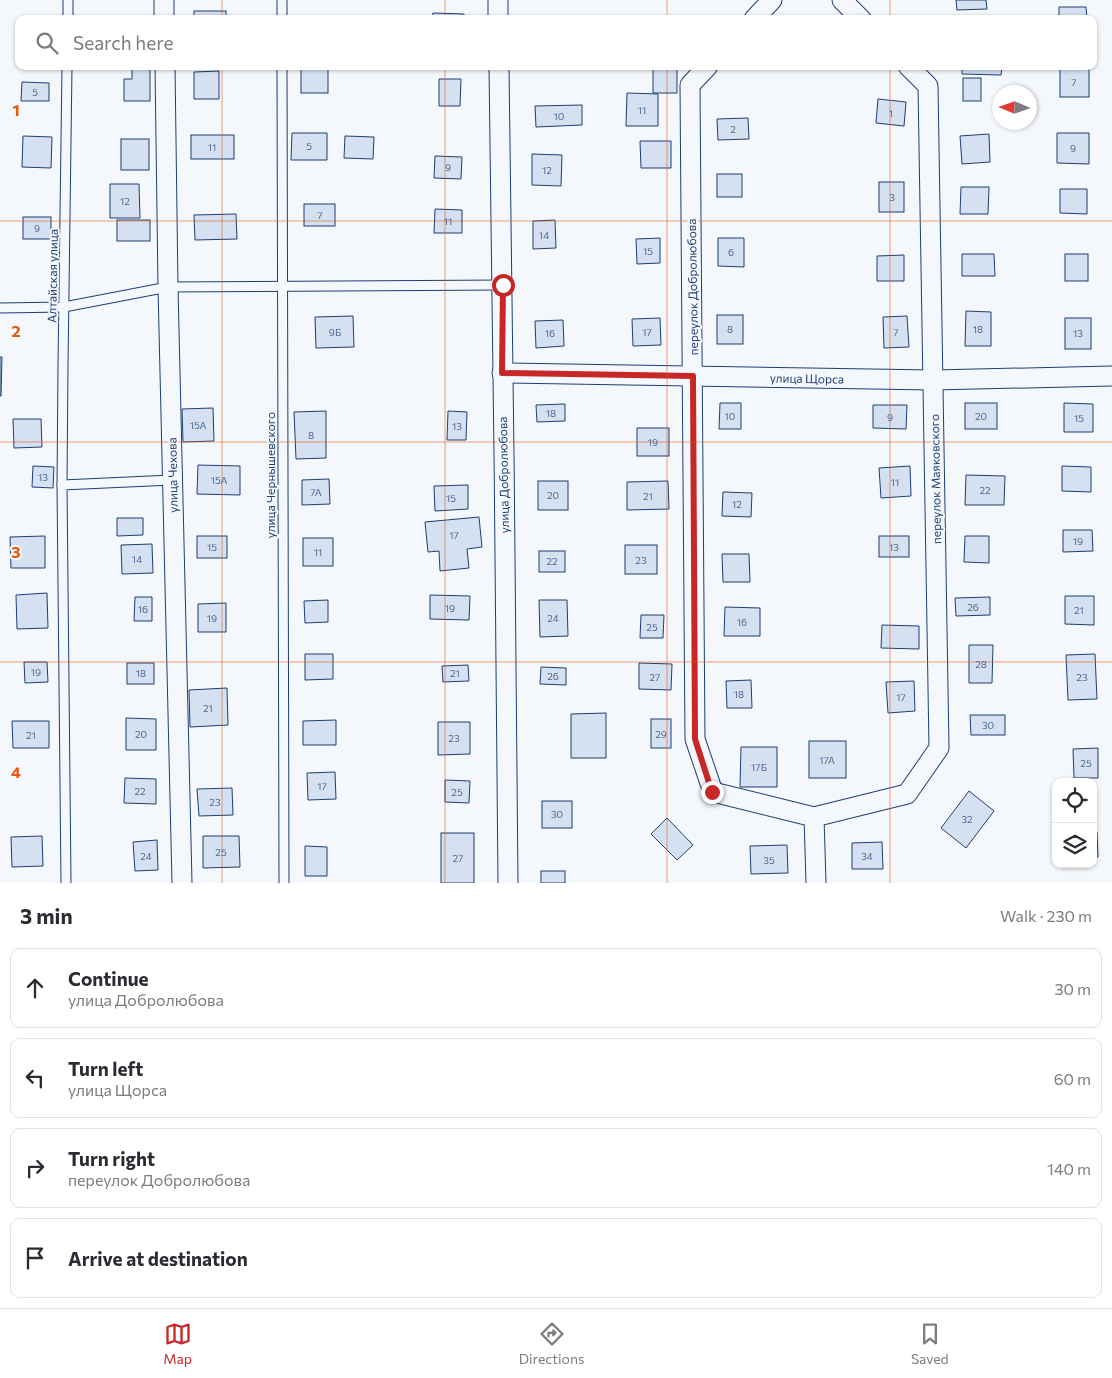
<!DOCTYPE html>
<meta charset="utf-8">
<style>
:root{--surface:#fff;--page:#f2f2f3;--text:#2b2b33;--muted:#7c7c81;--line:#e1e1e2;--accent:#c62828}
body{margin:0;font-family:Commissioner,sans-serif;background:var(--page);color:var(--text)}
.controls{position:absolute;right:15px;bottom:15px;display:grid;overflow:hidden;border-radius:10px;box-shadow:0 1px 4px #0004}
.controls button{width:45px;height:45px;display:grid;place-items:center;padding:0;border:0;border-bottom:1px solid var(--line);background:var(--surface);color:var(--text);font:25px sans-serif}
.compass{position:absolute;left:992px;top:85px;width:45px;height:45px;border-radius:50%;background:var(--surface);box-shadow:0 1px 4px #0004;rotate:272deg}
.stop{position:absolute;width:15px;height:15px;margin:-11px;border:4px solid #c62828;border-radius:50%;background:#fff}
.stop.end{background:#c62828;border-color:#fff;box-shadow:0 1px 5px #0008}
.list{margin:0;padding:0;list-style:none}
h2{display:flex;justify-content:space-between;align-items:center;height:65px;margin:0;padding:0 20px;font-size:21px}
h2 small{font-size:16px;font-weight:400;color:var(--muted)}
.list li{display:grid;grid-template-columns:32px 1fr auto;gap:15px;align-items:center;box-sizing:border-box;height:80px;margin:0 10px 10px;padding:0 10px;border:1px solid var(--line);border-radius:10px}
.list b{display:block;font-size:19px;white-space:nowrap}
.list p{margin:0;font-size:16px;white-space:nowrap;color:var(--muted)}
.list em{font-size:16px;font-style:normal;color:var(--muted)}
.icon{flex:none;width:28px;height:28px;fill:none;stroke:currentColor;stroke-width:2;stroke-linecap:round;stroke-linejoin:round}
.map{position:relative;flex:none;width:1112px;height:883px;overflow:hidden}
.search{position:absolute;background:var(--surface);box-shadow:0 1px 4px #0004;left:15px;right:15px;top:15px;height:55px;display:flex;align-items:center;gap:12px;box-sizing:border-box;padding:0 18px;border-radius:10px;color:var(--muted);font-size:19px}
.sheet{height:425px;background:var(--surface)}
nav{display:flex;justify-content:space-around;align-items:center;box-sizing:border-box;height:70px;border-top:1px solid var(--line);background:var(--surface);font-size:14px;color:var(--muted)}
nav a{display:grid;justify-items:center;gap:2px}
nav .on{color:var(--accent)}
.map>svg:first-child{display:block}
</style>
<div class="map">
<svg width="1112" height="883" viewBox="0 0 1112 883">
<rect width="100%" height="100%" fill="#f4f7fb"/>
<g fill="#d5e0f0" stroke="#1d3f73">
<path d="M956,0H986L987,9L957,10Z"/>
<path d="M1059,7H1086L1087,19H1059Z"/>
<rect x="194" y="11" width="32" height="8"/>
<path d="M433,13L464,14V19H432Z"/>
<path d="M531,66H564V67L531,68Z"/>
<path d="M962,66H1002L1001,75L962,74Z"/>
<path d="M132,67H150V101H124V79H132Z"/>
<path d="M653,68L677,69V93H653Z"/>
<rect x="1060" y="68" width="29" height="29"/>
<rect x="301" y="69" width="27" height="24"/>
<path d="M219,71V99H194V72Z"/>
<rect x="963" y="78" width="18" height="23"/>
<path d="M439,79H461L460,106H439Z"/>
<path d="M22,82L49,83V101H21Z"/>
<path d="M627,93L658,94V126H626Z"/>
<path d="M878,99L906,102L904,126L876,123Z"/>
<path d="M582,105V125L536,127L535,106Z"/>
<path d="M748,118L749,139L718,140L717,119Z"/>
<path d="M292,133H327V160H291Z"/>
<path d="M1057,133H1089V164L1057,163Z"/>
<path d="M989,134L990,162L962,164L960,136Z"/>
<rect x="191" y="135" width="43" height="24"/>
<path d="M23,136L52,137L51,168L22,167Z"/>
<path d="M345,136L374,137L373,159L344,158Z"/>
<rect x="121" y="139" width="28" height="31"/>
<path d="M640,141H671V168H641Z"/>
<path d="M532,154L562,155L561,186L532,185Z"/>
<path d="M435,156L462,157L461,179L434,178Z"/>
<rect x="717" y="174" width="25" height="23"/>
<rect x="879" y="182" width="25" height="30"/>
<path d="M110,184H139L140,218H110Z"/>
<path d="M961,187H989L988,214H960Z"/>
<path d="M1060,189H1087V214L1060,213Z"/>
<rect x="304" y="204" width="31" height="22"/>
<path d="M435,209L462,210V233H434Z"/>
<path d="M236,214L237,239L195,240L194,215Z"/>
<rect x="23" y="217" width="28" height="22"/>
<rect x="117" y="220" width="33" height="21"/>
<path d="M555,220L556,248L533,249V221Z"/>
<path d="M660,238V263L637,264L636,239Z"/>
<path d="M718,238H744V267L718,266Z"/>
<path d="M962,254H994L995,276H962Z"/>
<rect x="1065" y="254" width="23" height="27"/>
<path d="M904,255V281H877V256Z"/>
<path d="M966,311L991,312V346H965Z"/>
<rect x="717" y="315" width="26" height="29"/>
<path d="M353,316L354,347L316,348L315,317Z"/>
<path d="M907,316L909,347L884,348L883,317Z"/>
<path d="M660,318L661,345L633,346L632,319Z"/>
<rect x="1065" y="318" width="26" height="31"/>
<path d="M563,320L564,346L536,348L535,321Z"/>
<path d="M0,357H2L1,396H0Z"/>
<path d="M720,403H741V429H719Z"/>
<rect x="965" y="403" width="32" height="26"/>
<path d="M1064,403L1093,404V432H1064Z"/>
<path d="M565,404V421L537,422L536,405Z"/>
<path d="M873,405H907L906,429L873,428Z"/>
<path d="M213,408L214,441L183,442L182,409Z"/>
<path d="M326,411V458L296,459L294,412Z"/>
<path d="M448,411L467,412L466,440H447Z"/>
<path d="M13,419H41L42,447L14,448Z"/>
<rect x="637" y="428" width="32" height="28"/>
<path d="M198,465L240,466V495L197,494Z"/>
<path d="M33,466L54,467L53,488L32,487Z"/>
<path d="M910,466L911,496L881,498L879,468Z"/>
<path d="M1062,466L1091,467V492L1062,491Z"/>
<path d="M966,475L1005,476L1004,505H965Z"/>
<path d="M329,479L330,504L302,505V480Z"/>
<rect x="538" y="481" width="30" height="29"/>
<path d="M668,481L669,509L627,510V482Z"/>
<path d="M468,485V509L435,511L434,486Z"/>
<path d="M723,492L752,493L751,517L722,516Z"/>
<path d="M479,517L482,547L467,549L469,568L440,571L439,551L428,552L425,522Z"/>
<path d="M117,518H143V535L117,536Z"/>
<path d="M1063,530H1092L1093,551L1063,552Z"/>
<path d="M45,536V568H11L10,537Z"/>
<rect x="197" y="536" width="30" height="22"/>
<rect x="879" y="536" width="30" height="21"/>
<path d="M965,536H989V563L964,562Z"/>
<rect x="303" y="538" width="30" height="28"/>
<path d="M152,544L153,573L122,574L121,545Z"/>
<rect x="625" y="545" width="32" height="29"/>
<rect x="539" y="551" width="26" height="21"/>
<path d="M722,554H749L750,582H723Z"/>
<path d="M47,593L48,628L17,629L16,595Z"/>
<path d="M430,595L470,596L469,620L430,619Z"/>
<path d="M1065,596H1094V625L1065,624Z"/>
<path d="M135,597H152V621H134Z"/>
<path d="M990,597V615L956,616L955,598Z"/>
<path d="M328,600V622L305,623L304,601Z"/>
<path d="M539,600H567L568,636L540,637Z"/>
<path d="M226,603V632H198V604Z"/>
<path d="M725,607L760,608V636H724Z"/>
<path d="M641,615H664L663,638H640Z"/>
<path d="M882,625L919,626V649L881,648Z"/>
<path d="M969,645H993L992,683H969Z"/>
<path d="M305,654H333V679L305,680Z"/>
<path d="M1095,654L1097,699L1068,700L1066,655Z"/>
<path d="M24,662H47L48,682L25,683Z"/>
<rect x="127" y="663" width="27" height="21"/>
<path d="M639,663L672,664L671,690L639,689Z"/>
<path d="M468,665L469,681L443,682L442,666Z"/>
<path d="M541,667L566,668V685L540,684Z"/>
<path d="M751,680L752,708H727L726,681Z"/>
<path d="M914,681L915,711L888,713L886,682Z"/>
<path d="M227,688L228,725L190,727L189,690Z"/>
<path d="M606,713V758H571V714Z"/>
<path d="M970,715H1005V735H971Z"/>
<path d="M126,718L156,719V750H126Z"/>
<rect x="651" y="719" width="20" height="29"/>
<path d="M336,720V745H303V721Z"/>
<path d="M12,721H49V748H13Z"/>
<path d="M438,722H470V754L438,755Z"/>
<rect x="809" y="741" width="37" height="37"/>
<path d="M741,747H777V787H740Z"/>
<path d="M1098,748V778H1074L1073,749Z"/>
<path d="M335,772L336,799L308,800L307,773Z"/>
<path d="M125,778L156,779V804L124,803Z"/>
<path d="M445,780L470,781L469,803L445,802Z"/>
<path d="M232,788L233,815L199,816L197,789Z"/>
<path d="M969,791L994,811L966,848L941,828Z"/>
<rect x="542" y="801" width="30" height="27"/>
<path d="M667,818L693,845L677,860L651,834Z"/>
<path d="M1093,832H1097L1098,857H1093Z"/>
<rect x="441" y="833" width="33" height="50"/>
<path d="M42,836L43,866L12,867L11,837Z"/>
<path d="M203,836H239L240,867L203,868Z"/>
<path d="M157,840L158,870L135,871L133,842Z"/>
<path d="M882,842L883,869H852V843Z"/>
<path d="M787,845L788,873L751,874L750,846Z"/>
<path d="M305,846L327,847V876H305Z"/>
<rect x="541" y="871" width="24" height="12"/>
</g>
<g fill="none" stroke-linecap="round" stroke-linejoin="round">
<g stroke="#1d3f73" stroke-width="11">
<g id="lane">
<path d="M68,19V0"/>
<path d="M282,19V0"/>
<path d="M282,66L284,883"/>
<path d="M0,308L64,307L168,287L503,285"/>
<path d="M62,485L63,366L67,66"/>
<path d="M66,883L62,485L172,480"/>
</g>
</g>
<g stroke="#1d3f73" stroke-width="21">
<g id="street">
<path d="M164,0V19"/>
<path d="M498,0V19"/>
<path d="M842,0L861,19"/>
<path d="M754,19L772,0"/>
<path d="M165,66L168,287L182,883"/>
<path d="M499,66C504,338 505,611 508,883"/>
<path d="M708,66L690,85L695,739L713,792L814,817L816,883"/>
<path d="M502,373L933,380L1112,376"/>
<path d="M814,817L907,794L939,748L928,86L908,66"/>
</g>
</g>
<use href="#lane" stroke="#f4f7fb" stroke-width="9"/>
<use href="#street" stroke="#f4f7fb" stroke-width="19"/>
</g>
<g fill="none" stroke-linecap="round" stroke-linejoin="round">
<path stroke="#c62828" stroke-width="6" d="M503,285L502,373L693,376L695,739L712,792"/>
</g>
<path fill="none" stroke="#e8590c" stroke-width="1" stroke-opacity="0.55" d="M222,0V19M445,0V19M667,0V19M890,0V19M222,66V883M445,66V883M667,66V883M890,66V883M0,221H1112M0,442H1112M0,662H1112"/>
<g text-anchor="middle" dominant-baseline="central" stroke-width="4" stroke-linejoin="round" paint-order="stroke">
<g font-size="10" fill="#4b6792">
<text x="1074" y="82">7</text>
<text x="35" y="92">5</text>
<text x="642" y="110">11</text>
<text x="891" y="113">1</text>
<text x="559" y="116">10</text>
<text x="733" y="129">2</text>
<text x="309" y="146">5</text>
<text x="212" y="147">11</text>
<text x="1073" y="148">9</text>
<text x="448" y="167">9</text>
<text x="547" y="170">12</text>
<text x="892" y="197">3</text>
<text x="125" y="201">12</text>
<text x="320" y="215">7</text>
<text x="448" y="221">11</text>
<text x="37" y="228">9</text>
<text x="544" y="235">14</text>
<text x="648" y="251">15</text>
<text x="731" y="252">6</text>
<text x="730" y="329">8</text>
<text x="978" y="329">18</text>
<text x="335" y="332">9Б</text>
<text x="647" y="332">17</text>
<text x="896" y="332">7</text>
<text x="550" y="333">16</text>
<text x="1078" y="333">13</text>
<text x="551" y="413">18</text>
<text x="730" y="416">10</text>
<text x="981" y="416">20</text>
<text x="890" y="417">9</text>
<text x="1079" y="418">15</text>
<text x="198" y="425">15А</text>
<text x="457" y="426">13</text>
<text x="311" y="435">8</text>
<text x="653" y="442">19</text>
<text x="43" y="477">13</text>
<text x="219" y="480">15А</text>
<text x="895" y="482">11</text>
<text x="985" y="490">22</text>
<text x="316" y="492">7А</text>
<text x="553" y="495">20</text>
<text x="648" y="496">21</text>
<text x="451" y="498">15</text>
<text x="737" y="504">12</text>
<text x="454" y="535">17</text>
<text x="1078" y="541">19</text>
<text x="212" y="547">15</text>
<text x="894" y="547">13</text>
<text x="318" y="552">11</text>
<text x="137" y="559">14</text>
<text x="641" y="560">23</text>
<text x="552" y="561">22</text>
<text x="973" y="607">26</text>
<text x="450" y="608">19</text>
<text x="143" y="609">16</text>
<text x="1079" y="610">21</text>
<text x="212" y="618">19</text>
<text x="553" y="618">24</text>
<text x="742" y="622">16</text>
<text x="652" y="627">25</text>
<text x="981" y="664">28</text>
<text x="36" y="672">19</text>
<text x="141" y="673">18</text>
<text x="455" y="673">21</text>
<text x="553" y="676">26</text>
<text x="655" y="677">27</text>
<text x="1082" y="677">23</text>
<text x="739" y="694">18</text>
<text x="901" y="697">17</text>
<text x="208" y="708">21</text>
<text x="988" y="725">30</text>
<text x="141" y="734">20</text>
<text x="661" y="734">29</text>
<text x="31" y="735">21</text>
<text x="454" y="738">23</text>
<text x="827" y="760">17А</text>
<text x="1086" y="763">25</text>
<text x="759" y="767">17Б</text>
<text x="322" y="786">17</text>
<text x="140" y="791">22</text>
<text x="457" y="792">25</text>
<text x="215" y="802">23</text>
<text x="557" y="814">30</text>
<text x="967" y="819">32</text>
<text x="221" y="852">25</text>
<text x="146" y="856">24</text>
<text x="867" y="856">34</text>
<text x="458" y="858">27</text>
<text x="769" y="860">35</text>
</g>
<g font-size="12" fill="#1d3f73" stroke="#f4f7fb">
<text transform="translate(52 276) rotate(-89)">Алтайская улица</text>
<text transform="translate(692 287) rotate(-91)">переулок Добролюбова</text>
<text transform="translate(807 378) rotate(1)">улица Щорса</text>
<text transform="translate(172 475) rotate(-91)">улица Чехова</text>
<text transform="translate(270 475) rotate(-90)">улица Чернышевского</text>
<text transform="translate(503 475) rotate(-91)">улица Добролюбова</text>
<text transform="translate(935 479) rotate(-91)">переулок Маяковского</text>
</g>
</g>
<g font-size="16" text-anchor="middle" font-weight="bold" fill="#e8590c" stroke="#f4f7fb" stroke-width="4" stroke-linejoin="round" paint-order="stroke">
<text x="16" y="116">1</text>
<text x="16" y="337">2</text>
<text x="16" y="558">3</text>
<text x="16" y="778">4</text>
</g>
</svg>
<div class="controls">
<button><svg class="icon" aria-label="locate" viewBox="0 0 24 24"><circle cx="12" cy="12" r="6"/><path d="M12 2v4M12 18v4M2 12h4M18 12h4"/></svg></button>
<button><svg class="icon" aria-label="layers" viewBox="0 0 24 24"><path d="M12 4l9 5-9 5-9-5zM3 14l9 5 9-5"/></svg></button>
</div>
<svg class="compass" viewBox="-18 -18 36 36"><path d="M0-13l5 13h-10z" fill="#e53935"/><path d="M0 13l5-13h-10z" fill="#7c7c81"/></svg>
<div class="stop" style="left:503px;top:285px"></div>
<div class="stop end" style="left:712px;top:792px"></div>
<div class="search"><svg class="icon" aria-label="search" viewBox="0 0 24 24"><circle cx="10" cy="10" r="6"/><path d="M15 15l6 6"/></svg>Search here</div>
</div>
<section class="sheet">
<h2>3 min<small>Walk · 230 m</small></h2>
<ul class="list">
<li><svg class="icon" aria-label="ahead" viewBox="0 0 24 24"><path d="M12 20V5M6 11l6-6 6 6"/></svg><div><b>Continue</b><p>улица Добролюбова</p></div><em>30 m</em></li>
<li><svg class="icon" aria-label="left" viewBox="0 0 24 24"><path d="M17 20v-9H6M10 6l-5 5 5 5"/></svg><div><b>Turn left</b><p>улица Щорса</p></div><em>60 m</em></li>
<li><svg class="icon" aria-label="right" viewBox="0 0 24 24"><path d="M7 20v-9h11M14 6l5 5-5 5"/></svg><div><b>Turn right</b><p>переулок Добролюбова</p></div><em>140 m</em></li>
<li><svg class="icon" aria-label="arrive" viewBox="0 0 24 24"><path d="M6 21V4h12l-3 4 3 4H6"/></svg><div><b>Arrive at destination</b></div></li>
</ul>
</section>
<nav>
<a class="on"><svg class="icon" aria-label="map" viewBox="0 0 24 24"><path d="M3 6l6-2 6 2 6-2v14l-6 2-6-2-6 2zM9 4v14M15 6v14"/></svg>Map</a>
<a><svg class="icon" aria-label="directions" viewBox="0 0 24 24"><path d="M12 3l9 9-9 9-9-9zM9 14v-3h6M13 9l2 2-2 2"/></svg>Directions</a>
<a><svg class="icon" aria-label="saved" viewBox="0 0 24 24"><path d="M7 4h10v16l-5-4-5 4z"/></svg>Saved</a>
</nav>
